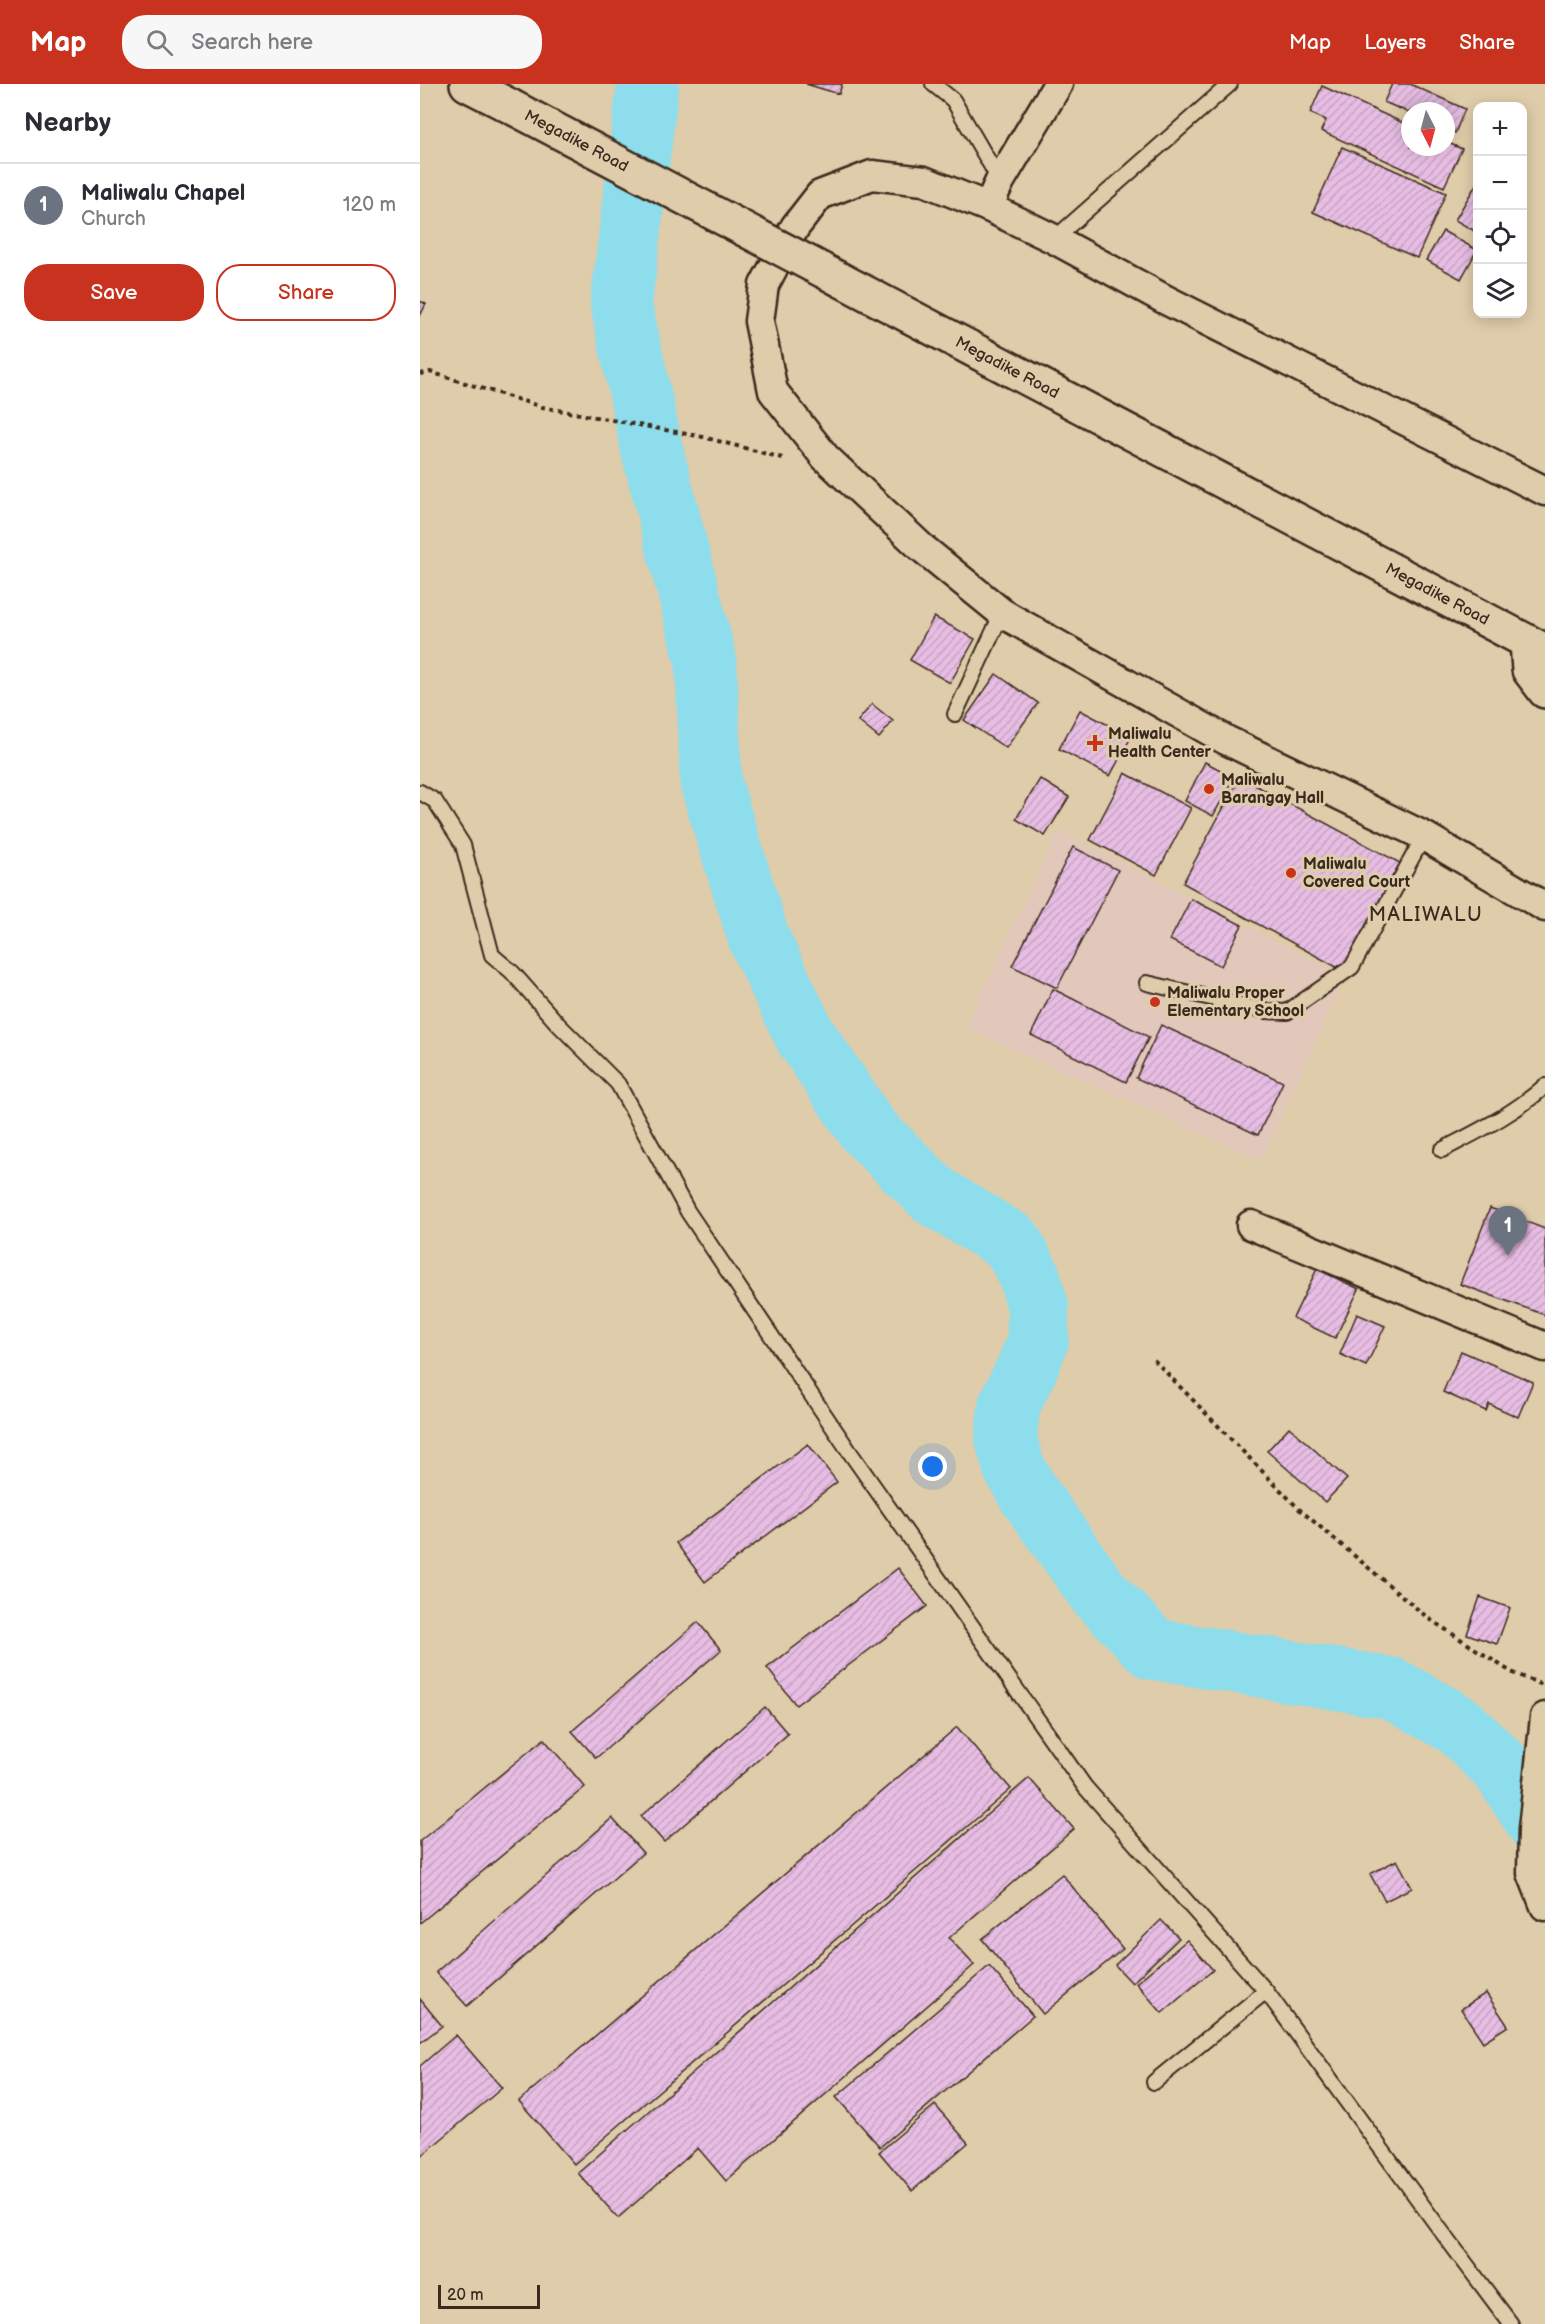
<!DOCTYPE html>
<meta charset="utf-8">
<style>
:root{--surface:#fff;--page:#f7f7f7;--text:#2b2b33;--muted:#7c7c81;--line:#e1e1e2;--accent:#c8321e}
body{margin:0;font-family:"Balsamiq Sans",sans-serif;background:var(--page);color:var(--text)}
.controls{position:absolute;right:18px;top:18px;display:grid;overflow:hidden;border-radius:12px;box-shadow:0 3px 15px #0003}
.controls button{width:54px;height:54px;display:grid;place-items:center;padding:0;border:0;border-bottom:2px solid var(--line);background:var(--surface);color:var(--text);font:30px sans-serif}
.compass{position:absolute;left:981px;top:18px;width:54px;height:54px;border-radius:50%;background:var(--surface);box-shadow:0 3px 15px #0003;rotate:174deg}
.scale{position:absolute;left:18px;bottom:15px;width:102px;box-sizing:border-box;padding-left:6px;border:3px solid #3b2a1e;border-top:0;font-size:16px;line-height:21px;white-space:nowrap;color:#3b2a1e;-webkit-text-stroke:4px #dfccaa;paint-order:stroke}
.you{position:absolute;left:513px;top:1383px;width:21px;height:21px;margin:-15px;border:4px solid #fff;border-radius:50%;background:#1a73e8;box-shadow:0 0 0 9px #1a73e833}
.badge{display:grid;place-items:center;width:39px;height:39px;border-radius:50%;background:var(--accent);color:#fff;font-size:20px;font-weight:700}
.pin{position:absolute;translate:-50% -50px;filter:drop-shadow(0 2px 3px #0008)}
.pin::after{content:'';position:absolute;top:32px;width:21px;height:18px;background:inherit;clip-path:polygon(0 0,100% 0,50% 100%)}
.list{margin:0;padding:0;list-style:none}
h2{display:flex;justify-content:space-between;align-items:center;height:78px;margin:0;padding:0 24px;font-size:26px}
h2 small{font-size:20px;font-weight:400;color:var(--muted)}
.list li{display:grid;grid-template-columns:39px 1fr auto;gap:18px;align-items:center;box-sizing:border-box;height:84px;padding:0 24px;border-top:2px solid var(--line)}
.list b{display:block;font-size:22px;white-space:nowrap}
.list p{margin:0;font-size:20px;white-space:nowrap;color:var(--muted)}
.list em{font-size:20px;font-style:normal;color:var(--muted)}
.actions{display:flex;gap:12px;padding:18px 24px}
.actions a{flex:1;padding:14px 0;border:2px solid var(--accent);border-radius:24px;text-align:center;font-size:21px;color:var(--accent)}
.actions .main{background:var(--accent);color:#fff}
.icon{flex:none;width:33px;height:33px;fill:none;stroke:currentColor;stroke-width:2;stroke-linecap:round;stroke-linejoin:round}
.map{position:relative;flex:none;width:1125px;height:2240px;overflow:hidden}
header{display:flex;align-items:center;gap:36px;box-sizing:border-box;height:84px;padding:0 30px;background:var(--accent);color:#fff}
header strong{font-size:28px}
nav{display:flex;gap:33px;margin-inline-start:auto;font-size:21px}
.search{width:420px;height:54px;background:var(--page);display:flex;align-items:center;gap:15px;box-sizing:border-box;padding:0 21px;border-radius:24px;color:var(--muted);font-size:22px}
main{display:flex}
aside{flex:1;background:var(--surface)}
.map>svg:first-child{display:block}
</style>
<header>
<strong>Map</strong>
<div class="search"><svg class="icon" aria-label="search" viewBox="0 0 24 24"><circle cx="10" cy="10" r="6"/><path d="M15 15l6 6"/></svg>Search here</div>
<nav><a>Map</a><a>Layers</a><a>Share</a></nav>
</header>
<main>
<aside>
<h2>Nearby<small></small></h2>
<ul class="list">
<li><span class="badge" style="background:#6b7280">1</span><div><b>Maliwalu Chapel</b><p>Church</p></div><em>120 m</em></li>
</ul>
<div class="actions"><a class="main">Save</a><a>Share</a></div>
</aside>
<div class="map">
<svg width="1125" height="2240" viewBox="0 0 1125 2240">
<defs>
<pattern id="building-hatch" width="6" height="6" patternUnits="userSpaceOnUse" patternTransform="scale(1.5)"><rect width="6" height="6" fill="#e7bde3"/><path d="M-1 1l2-2M0 6l6-6M5 7l2-2" fill="none" stroke="#c7a3c2"/></pattern>
</defs>
<rect width="100%" height="100%" fill="#dfccaa"/>
<filter id="ink" filterUnits="userSpaceOnUse"><feTurbulence type="fractalNoise" baseFrequency=".0167" numOctaves="2"/><feDisplacementMap in="SourceGraphic" scale="12" xChannelSelector="R" yChannelSelector="G"/><feConvolveMatrix kernelMatrix="1 2 1 2 8 2 1 2 1" color-interpolation-filters="sRGB"/></filter>
<g filter="url(#ink)">
<path fill="#e1c8bb" d="M639,746L925,892L842,1076L545,944Z"/>
<g fill="none" stroke-linecap="round" stroke-linejoin="round">
<path stroke="#8eddec" stroke-width="62" d="M228,0L201,220L233,370L286,577L291,700L339,855L386,953L448,1046L515,1112L592,1159L609,1191L618,1223V1256L607,1284L589,1322L586,1355L594,1384L610,1412L678,1508L733,1565L971,1604L1038,1641L1082,1684L1125,1750"/>
</g>
<g fill="url(#building-hatch)" stroke="#3b2a1e" stroke-width="1.5">
<path d="M386,0H422L419,10Z"/>
<path d="M972,0H990L1045,25L1035,49L1026,45V27H990V29L964,18Z"/>
<path d="M902,2L990,42V63H1026V58L1042,65L1024,103L901,47L906,36L890,29Z"/>
<path d="M922,63L1026,109L997,174L893,128Z"/>
<path d="M1058,97V149L1035,136Z"/>
<path d="M1023,147L1057,166L1041,195L1006,176Z"/>
<path d="M0,217L6,220L0,232Z"/>
<path d="M514,533L555,555L530,599L490,576Z"/>
<path d="M576,590L618,619L586,664L544,636Z"/>
<path d="M452,620L473,637L459,654L438,637Z"/>
<path d="M660,626L711,653L690,692L639,665Z"/>
<path d="M785,678L814,693L793,732L765,717Z"/>
<path d="M705,689L771,724L736,791L670,756Z"/>
<path d="M820,693L980,779L922,886L763,799Z"/>
<path d="M620,695L649,713L625,752L596,735Z"/>
<path d="M653,763L698,786L637,904L592,882Z"/>
<path d="M771,815L822,841L801,882L750,856Z"/>
<path d="M633,905L729,953L706,998L611,951Z"/>
<path d="M741,941L863,998L838,1051L716,994Z"/>
<path d="M1070,1124L1125,1145V1231L1040,1200Z"/>
<path d="M897,1185L939,1205L915,1254L873,1234Z"/>
<path d="M937,1230L965,1242L946,1282L920,1270Z"/>
<path d="M1041,1267L1113,1298L1098,1333L1069,1320L1066,1327L1023,1308Z"/>
<path d="M869,1343L927,1395L905,1418L847,1367Z"/>
<path d="M388,1360L417,1398L285,1498L256,1459Z"/>
<path d="M478,1484L507,1522L376,1621L347,1584Z"/>
<path d="M1060,1513L1090,1524L1077,1560L1047,1550Z"/>
<path d="M278,1538L301,1566L176,1674L152,1647Z"/>
<path d="M345,1623L368,1650L244,1758L221,1732Z"/>
<path d="M537,1643L591,1705L154,2080L99,2017Z"/>
<path d="M124,1655L165,1703L0,1839V1757Z"/>
<path d="M609,1694L654,1745L529,1854L554,1881L306,2097L278,2064L198,2134L158,2089Z"/>
<path d="M192,1734L223,1769L47,1922L16,1888Z"/>
<path d="M977,1776L992,1804L965,1817L950,1790Z"/>
<path d="M642,1790L703,1865L623,1930L562,1855Z"/>
<path d="M741,1836L759,1854L712,1899L695,1881Z"/>
<path d="M767,1856L793,1886L742,1929L716,1899Z"/>
<path d="M569,1882L613,1932L460,2063L416,2013Z"/>
<path d="M1066,1909L1088,1942L1063,1958L1041,1925Z"/>
<path d="M0,1915L22,1942L0,1959Z"/>
<path d="M36,1951L82,2004L0,2073V1982Z"/>
<path d="M515,2021L548,2059L492,2107L459,2068Z"/>
</g>
<g fill="none" stroke-linecap="round" stroke-linejoin="round">
<g stroke="#3b2a1e" stroke-width="18">
<g id="service">
<path d="M513,0L533,16L580,97"/>
<path d="M634,155L810,0"/>
<path d="M535,630L582,529"/>
<path d="M0,708L15,717L43,761L72,871L92,888L138,940L198,1000L268,1128L429,1367L665,1703L846,1907L1019,2144L1091,2240"/>
<path d="M727,899L846,927L867,928L932,883L1004,752"/>
<path d="M1022,1066C1058,1047 1094,1030 1125,1002"/>
<path d="M734,1998L846,1907"/>
</g>
</g>
<g stroke="#3b2a1e" stroke-width="33">
<g id="minor">
<path d="M568,123L580,97L638,0"/>
<path d="M1125,407L746,216L634,155L568,123L504,97L452,91L400,111L375,143L344,201L339,237L353,307L405,373L501,463L582,529L806,656L1004,752L1125,823"/>
<path d="M831,1141L1125,1263"/>
<path d="M1125,1633L1113,1745L1112,1789L1125,1822"/>
</g>
</g>
<g stroke="#3b2a1e" stroke-width="38">
<path id="tertiary" d="M1107,558L1109,586L1125,607"/>
</g>
<g stroke="#3b2a1e" stroke-width="38">
<g id="secondary">
<path d="M47,0L90,22"/>
<path id="s1" d="M421,196L1125,567"/>
</g>
</g>
<g stroke="#3b2a1e" stroke-width="4" stroke-dasharray="4.5 4.5" stroke-linecap="butt">
<path d="M0,290L10,288L122,323L283,353L366,375"/>
<path d="M734,1276L879,1425L1008,1534L1091,1588L1123,1601"/>
</g>
<use href="#service" stroke="#dfccaa" stroke-width="14"/>
<use href="#minor" stroke="#dfccaa" stroke-width="28"/>
<use href="#tertiary" stroke="#dfccaa" stroke-width="33"/>
<use href="#secondary" stroke="#dfccaa" stroke-width="33"/>
<g stroke="#3b2a1e" stroke-width="38" stroke-linecap="butt">
<g id="secondary-bridge">
<path id="s2" d="M90,22L421,196"/>
</g>
</g>
<use href="#secondary-bridge" stroke="#dfccaa" stroke-width="33"/>
</g>
</g>
<g fill="#c8321e" stroke="#dfccaa" stroke-width="2">
<path d="M672 650h6v6h6v6h-6v6h-6v-6h-6v-6h6z"/>
<circle cx="789" cy="705" r="6"/>
<circle cx="871" cy="789" r="6"/>
<circle cx="735" cy="918" r="6"/>
</g>
<g text-anchor="middle" dominant-baseline="central" stroke-width="6" stroke-linejoin="round" paint-order="stroke">
<g font-size="16" fill="#3b2a1e" stroke="#dfccaa">
<text stroke="none"><textPath href="#s2" startOffset="75">Megadike Road</textPath></text>
<text stroke="none"><textPath href="#s1" startOffset="188">Megadike Road</textPath></text>
<text stroke="none"><textPath href="#s1" startOffset="674">Megadike Road</textPath></text>
</g>
<g font-size="16" font-weight="bold" fill="#3b2a1e" stroke="#dfccaa" text-anchor="start">
<text x="688" y="650">Maliwalu<tspan x="688" dy="18">Health Center</tspan></text>
<text x="801" y="696">Maliwalu<tspan x="801" dy="18">Barangay Hall</tspan></text>
<text x="883" y="780">Maliwalu<tspan x="883" dy="18">Covered Court</tspan></text>
<text x="747" y="909">Maliwalu Proper<tspan x="747" dy="18">Elementary School</tspan></text>
</g>
<g font-size="20" letter-spacing="1.5" fill="#3b2a1e" stroke="#dfccaa">
<text x="1006" y="831">MALIWALU</text>
</g>
</g>
</svg>
<div class="controls">
<button>+</button>
<button>−</button>
<button><svg class="icon" aria-label="locate" viewBox="0 0 24 24"><circle cx="12" cy="12" r="6"/><path d="M12 2v4M12 18v4M2 12h4M18 12h4"/></svg></button>
<button><svg class="icon" aria-label="layers" viewBox="0 0 24 24"><path d="M12 4l9 5-9 5-9-5zM3 14l9 5 9-5"/></svg></button>
</div>
<svg class="compass" viewBox="-18 -18 36 36"><path d="M0-13l5 13h-10z" fill="#e53935"/><path d="M0 13l5-13h-10z" fill="#7c7c81"/></svg>
<div class="scale">20 m</div>
<div class="you"></div>
<div class="pin badge" style="left:1088px;top:1172px;background:#6b7280">1</div>
</div>
</main>
